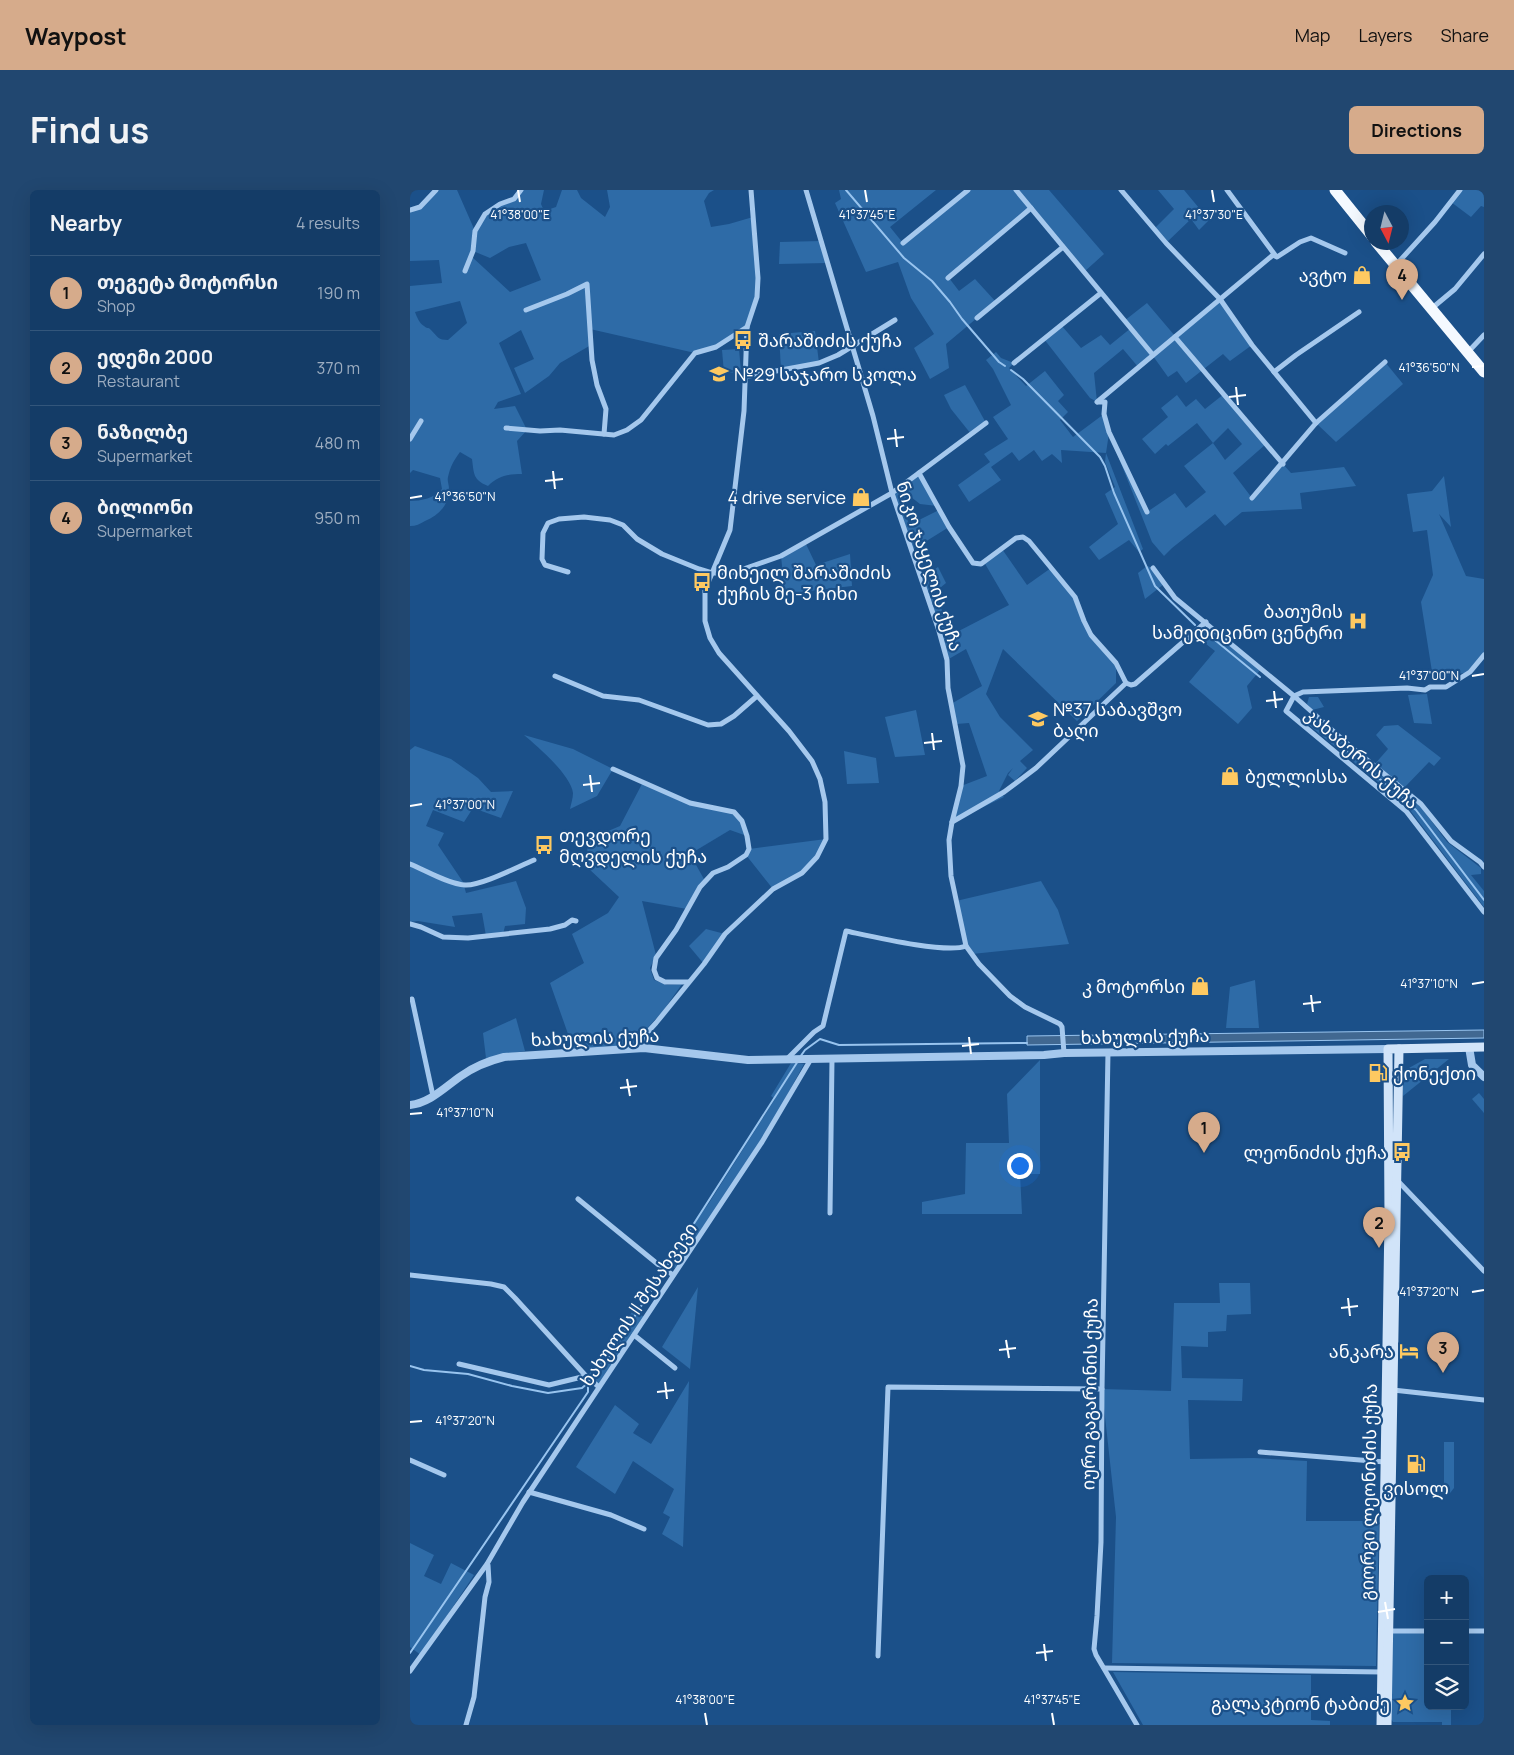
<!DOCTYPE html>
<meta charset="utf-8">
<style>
:root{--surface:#143c67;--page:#214770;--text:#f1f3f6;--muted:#9dadc0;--line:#33567b;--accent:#d6ab8b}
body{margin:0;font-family:Manrope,"Noto Sans Georgian",sans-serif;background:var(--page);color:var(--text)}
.controls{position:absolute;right:15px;bottom:15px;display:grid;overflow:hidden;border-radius:8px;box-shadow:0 5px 20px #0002}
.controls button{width:45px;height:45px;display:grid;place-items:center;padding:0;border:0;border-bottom:1px solid var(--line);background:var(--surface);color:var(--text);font:25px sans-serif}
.compass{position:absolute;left:954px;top:15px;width:45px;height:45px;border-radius:50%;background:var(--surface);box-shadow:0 5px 20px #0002;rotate:173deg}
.you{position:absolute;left:609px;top:975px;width:18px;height:18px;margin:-12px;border:4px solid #fff;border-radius:50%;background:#1a73e8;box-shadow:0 0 0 8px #1a73e833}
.badge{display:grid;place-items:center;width:32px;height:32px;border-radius:50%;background:var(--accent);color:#111;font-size:16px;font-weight:700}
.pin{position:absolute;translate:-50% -41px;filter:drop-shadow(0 1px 2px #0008)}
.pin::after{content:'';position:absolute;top:26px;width:18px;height:15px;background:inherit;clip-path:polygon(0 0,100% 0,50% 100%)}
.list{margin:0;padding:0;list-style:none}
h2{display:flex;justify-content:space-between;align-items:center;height:65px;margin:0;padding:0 20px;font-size:21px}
h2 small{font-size:16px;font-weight:400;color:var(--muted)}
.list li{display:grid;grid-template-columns:32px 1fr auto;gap:15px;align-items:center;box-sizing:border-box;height:75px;padding:0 20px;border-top:1px solid var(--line)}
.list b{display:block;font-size:19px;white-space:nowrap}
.list p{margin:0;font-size:16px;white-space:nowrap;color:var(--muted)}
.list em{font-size:16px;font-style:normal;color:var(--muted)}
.icon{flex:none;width:28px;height:28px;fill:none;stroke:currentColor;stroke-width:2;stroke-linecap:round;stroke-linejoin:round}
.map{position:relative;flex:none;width:1074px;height:1535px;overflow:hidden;border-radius:8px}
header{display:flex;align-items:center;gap:30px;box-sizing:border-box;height:70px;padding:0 25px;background:var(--accent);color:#111}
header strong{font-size:24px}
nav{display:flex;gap:28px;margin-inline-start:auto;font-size:18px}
.intro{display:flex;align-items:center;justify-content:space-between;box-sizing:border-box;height:120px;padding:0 30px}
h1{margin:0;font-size:35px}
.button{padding:12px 22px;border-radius:8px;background:var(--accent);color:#111;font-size:18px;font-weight:700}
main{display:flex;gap:30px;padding:0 30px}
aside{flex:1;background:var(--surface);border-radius:8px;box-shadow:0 5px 20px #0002}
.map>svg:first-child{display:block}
</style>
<header>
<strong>Waypost</strong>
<nav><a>Map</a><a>Layers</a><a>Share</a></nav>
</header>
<div class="intro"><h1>Find us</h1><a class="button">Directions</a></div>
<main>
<aside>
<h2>Nearby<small>4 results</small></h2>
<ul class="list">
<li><span class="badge">1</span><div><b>თეგეტა მოტორსი</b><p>Shop</p></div><em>190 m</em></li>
<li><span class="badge">2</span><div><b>ედემი 2000</b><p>Restaurant</p></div><em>370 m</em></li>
<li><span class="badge">3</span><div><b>ნაზილბე</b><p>Supermarket</p></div><em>480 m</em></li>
<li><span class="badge">4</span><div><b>ბილიონი</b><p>Supermarket</p></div><em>950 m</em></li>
</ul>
</aside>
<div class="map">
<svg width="1074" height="1535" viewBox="0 0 1074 1535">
<rect width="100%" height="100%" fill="#1b5089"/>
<g fill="#2e6ba7" fill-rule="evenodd">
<path d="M26,0H47L65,41L75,24L104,9L111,0H134L131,14L134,21L146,17L152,0H167L171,8L195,27L200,17L197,0H304L299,3L294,11L301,37L319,34L343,27L347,107L337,139L306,157L285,163L180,139L181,155L150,173L139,186L115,203L104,178L124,169L111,140L89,153L111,204L88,212L84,219L105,216L117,240L107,251L112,284C98,284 88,286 78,296C63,290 64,284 62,269L50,262C44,270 40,277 38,287C37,291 39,294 39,299C39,315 29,325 15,331C10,334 6,336 0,336V311C11,311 25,308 32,299L30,288L3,280L0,283V96L32,93L29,70L0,71V20L10,17ZM116,53L131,90L100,102L61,66L63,61L80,68L99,57ZM50,111L57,133L38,150C28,150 28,147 21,140C17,136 19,140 14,136C9,133 7,127 5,122Z"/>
<path d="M429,0H526L480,37L493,53L558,0H639L694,64L674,82L621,18L539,88L549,101L565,89L586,112L536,154L539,178L520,189L504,158L524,144L501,108L488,72L456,82L425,13L431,9Z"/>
<path d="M748,0H774L799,30L789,40L781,29L756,53L744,39L764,19Z"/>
<path d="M1050,0H1069L1074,4V17L1071,16L1061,27L1041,12Z"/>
<path d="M411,51L417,73L369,74L370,52Z"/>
<path d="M810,109L842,155L820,171L813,164L776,193L767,181L758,187L743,166L729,178L713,159L684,183L687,212L680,208L634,149L651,135L671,158L691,145L700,155L721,138L714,131L737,113L765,146Z"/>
<path d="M405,141L409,173L371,180L369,144Z"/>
<path d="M329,159L331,182L314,183L312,160Z"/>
<path d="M586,162L591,168L604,173L599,178L616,196L635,181L654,205L648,211L658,222L650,230L663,247L694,224L699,242L737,322L765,303L776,318L796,302L774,276L803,253L787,233L758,256L756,254L745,264L732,249L758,227L751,218L767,205L776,217L786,209L795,219L814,204L856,254L823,283L842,308L873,274L881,283L934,277L946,296L890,303L892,319L832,322L815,336L805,324L762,358L754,366L742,352L699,243L696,263L733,359L729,362L719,350L689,370L679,357L708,334L695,304L705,297L695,272L696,263L651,260L652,273L642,264L632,271L624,260L609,271L602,262L581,277L591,290L559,312L548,295L580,272L574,264L598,249L583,227L601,215L583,179L576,170ZM818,238L832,254L815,270L803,253Z"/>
<path d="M975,172L993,194L926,252L906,233Z"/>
<path d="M555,195L576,233L561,244L541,219L534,205Z"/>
<path d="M509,283L527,316L510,314L501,307L497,306L492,312L499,335L529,320L539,337L502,360L482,303Z"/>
<path d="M1034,286L1041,337L1029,324L1056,386L1074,389V465L1060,482L1023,488L1011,412L1023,385L1017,340L1003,342L997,304L1022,301Z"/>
<path d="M395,352L406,375L440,364L442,396L375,404L371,366Z"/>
<path d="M592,359L617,395L641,378L665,407L681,445L706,473V493L667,531L593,459L576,504L590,527L623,560L610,571L617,578L605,591L598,585L603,578L598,583L589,601L594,607L542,632L551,596L577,586L559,533L546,534L541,514L572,496L556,459L537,470L512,388L528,377L536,393L524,403L543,444L599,415L574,372Z"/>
<path d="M737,376L743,378L754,394L735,409L728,383Z"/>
<path d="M796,432L851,479L837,496L842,518L828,534L779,492L805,461L783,444Z"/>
<path d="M1017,504L1022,534L1004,533L998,505Z"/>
<path d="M899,507H908L914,517L902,520L897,514Z"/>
<path d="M506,520L515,565L485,567L475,527Z"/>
<path d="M899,524L1011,617L1037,652L1071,678V684L1061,685L1074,701V717L996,615L894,531Z"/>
<path d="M988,535L1031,568L1024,576L1019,572L993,599L964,575L978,559L966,545L974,536Z"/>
<path d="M114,545L163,559L203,579L187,606L160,619C161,614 163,608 163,603C161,585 127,556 114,545Z"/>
<path d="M5,556L41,569L68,588L81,602L103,601L91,628L63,618L54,632L23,620L16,636L34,643L28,655L53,692L56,703L106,691L116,718L115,734L95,736L93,744L76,746L72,723L42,726L45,737L8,731L0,732V560Z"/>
<path d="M434,561L466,568L469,593L437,594Z"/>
<path d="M233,592L280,613L324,622L332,631L337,646L320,640L280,664L295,691L277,719L232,711L246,765L240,778L244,790L257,795L272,794L253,821L231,845L230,855L163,858L140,793L174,773L162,744L198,723L209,707L178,678L177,650L210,636Z"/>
<path d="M416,649C401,680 392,683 363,699L336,665L339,659Z"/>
<path d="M631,691L648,720L659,754L562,764L556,756L546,711Z"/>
<path d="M296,739L315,744L294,774L279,756Z"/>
<path d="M845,790L849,838H816L820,797Z"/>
<path d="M106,828L115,861L76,868L73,843Z"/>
<path d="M1015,869H1039L993,906V896L999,878Z"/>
<path d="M630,870V984H610L612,1024H512V1012L555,1004L556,953H599L597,904Z"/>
<path d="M381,873L394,874L351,953L265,1078L256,1072L299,1013L365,909L361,906Z"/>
<path d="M1069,903L1074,909V923L1062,909Z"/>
<path d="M809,1093H840L841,1124L817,1125L816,1141L798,1142V1157L771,1156L772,1188L833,1189L832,1211L778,1210L780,1269L844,1268L897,1271L896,1331H969L966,1476L702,1473L706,1327L692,1199L761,1201L764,1113H810Z"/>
<path d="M288,1097L280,1179L252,1157Z"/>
<path d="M224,1119L235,1128L189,1197L177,1187Z"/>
<path d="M279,1191L273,1357L252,1344L260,1327L253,1323L264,1299L223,1271L205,1304L166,1277L205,1215L229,1234L223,1243L241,1254Z"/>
<path d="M1034,1252H1044V1298L1040,1303L1034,1298Z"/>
<path d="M0,1353L24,1365L14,1386L31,1394L41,1373L64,1385L11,1465L0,1457Z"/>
<path d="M982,1443H1018V1516H1041V1535H1032V1532H983L980,1528Z"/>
<path d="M703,1482L901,1485V1530L920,1531V1535H733Z"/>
</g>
<path fill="#416891" stroke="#98c4ef" d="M1074,840V848L617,855V846Z"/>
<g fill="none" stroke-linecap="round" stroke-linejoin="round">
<g stroke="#98c4ef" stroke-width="2">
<path d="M436,0L494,68L522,91L540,112L552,129L589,172L595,176"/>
<path d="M601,180L613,189L690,267L695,276L704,303L745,396L785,435"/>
<path d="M794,441L850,487"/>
<path d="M898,528L1006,620L1074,710"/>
<path d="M390,867L395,860L410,849L429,855L617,853"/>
<path d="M0,1176L14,1180L58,1184L102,1196L138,1203L172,1198L187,1185L388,871"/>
<path d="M0,1463L178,1202V1193"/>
</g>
<g stroke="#a5c8ed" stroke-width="5">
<path d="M396,0L463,226L482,303L529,441L537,470L538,498L553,576L551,596L542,632L539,650L541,686L556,756L569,774L600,806L615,817L650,834L652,837L654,863"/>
<path d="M606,0L743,165"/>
<path d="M711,0L756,53L810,109L842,155L906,233"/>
<path d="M817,0L865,65"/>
<path d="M0,20L10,17L26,0"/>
<path d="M493,53L558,0"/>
<path d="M985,76L1025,32L1050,0"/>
<path d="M55,81L63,61L65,41L75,24L90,14L104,9L111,0"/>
<path d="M538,88L621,18"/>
<path d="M1021,119L1045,99L1074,64"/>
<path d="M116,120L157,104L177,94L182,170L187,195L196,219L194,244"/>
<path d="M567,128L653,57"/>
<path d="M765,147L873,274"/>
<path d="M1058,162L1074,145"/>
<path d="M604,173L691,103"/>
<path d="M864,182L886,165L949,122"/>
<path d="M334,187L409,173L428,165L485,130"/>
<path d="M687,212L863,65L867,67L890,52L901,48L935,63"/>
<path d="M688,212H695L694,224L699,242L737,322"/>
<path d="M96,238L130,241L150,240L204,245L217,240L231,230L285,163L306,157L337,137"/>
<path d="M0,249L11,231"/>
<path d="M509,283L539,337L563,373L571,374L606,348L613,347L619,351L665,407L674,431L681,445L706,473L716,493L721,495L725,494L796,432"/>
<path d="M842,308L906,233L975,172"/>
<path d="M743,378L765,408L884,506L940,556L1011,614L1041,651L1070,672L1074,677"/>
<path d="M158,382L135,375L132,369L133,343L138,333L149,329L174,327L200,330L213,335L227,349L252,364L289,379L302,383H322L371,366L482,303L576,233"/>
<path d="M1074,465L1060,482L1036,497H1020L1015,500L997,498L893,502L884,506L876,521L996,621L1074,722"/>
<path d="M145,486L193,506L229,510L298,535L311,534L324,526L347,506"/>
<path d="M203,579L280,613L324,622L332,631L337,646L339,659L336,665L318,677L303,683L290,697L266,740L246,768L244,780L247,788L255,792H278"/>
<path d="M542,632L594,602L626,578L716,493"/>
<path d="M0,674C15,680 38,694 55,695C71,696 107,677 124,670"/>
<path d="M0,734L11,737L33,747L58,748L140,739L155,735L162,730L166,731"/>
<path d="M2,809L23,906"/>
<path d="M234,858V846L246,833L294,774L315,744L363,699L392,683L407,667L416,649L415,612L410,589L402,571L379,541L309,463L300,448L295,431V400L320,340L334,221L337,137L347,107L348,88L341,0"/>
<path d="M698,862L692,1199L691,1352L687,1426L684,1459L686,1465L727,1535"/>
<path d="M377,869L404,842L413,836L436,741C460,746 536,764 556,756"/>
<path d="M986,989L1074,1081"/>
<path d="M168,1009L250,1076L263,1085"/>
<path d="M420,1023L422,869"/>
<path d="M0,1085L81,1094L94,1097L105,1108L176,1186L189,1197"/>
<path d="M224,1145L265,1178"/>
<path d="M49,1174L139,1195L176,1186"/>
<path d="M983,1200L1074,1210"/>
<path d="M850,1262L975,1272"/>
<path d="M0,1270L34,1285"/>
<path d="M119,1302L201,1325L234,1339"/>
<path d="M978,1441H1018"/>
<path d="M1055,1441H1074"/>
<path d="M468,1466L478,1197L692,1199"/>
<path d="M694,1478L972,1482"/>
<path d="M0,1481L77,1374L113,1312L352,952L401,869"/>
<path d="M56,1535L64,1507L75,1407L79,1392L78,1375"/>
</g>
<g stroke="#a5c8ed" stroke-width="8">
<path d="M1059,857L1062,875L1074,887"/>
<path d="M0,915C20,913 35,897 51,886C65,876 78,871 94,867L234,858L338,870L634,865L654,863L978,859"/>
</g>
<g stroke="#d1e4f9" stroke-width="9">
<path d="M971,1535L979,1028L978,859L1074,857"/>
<path d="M977,1535L989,859"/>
</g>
<g stroke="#f4f9ff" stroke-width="11">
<path d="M925,0L962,46"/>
<path d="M966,52L1074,182"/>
</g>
</g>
<path fill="none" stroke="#fff" stroke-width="2" d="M108,0L110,12M455,0L457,12M802,0L804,12M1062,177L1074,176M826,197L828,215M819,207L836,205M485,239L487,257M477,249L494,247M143,281L145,299M135,291L153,289M0,308L12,306M1062,486L1074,484M864,501L866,518M856,511L873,509M522,543L524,560M514,553L532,551M180,585L182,602M173,595L190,593M0,616L12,614M1062,794L1074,792M901,805L903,822M893,814L911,812M559,847L561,864M552,856L569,854M217,889L220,906M210,898L227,896M0,924L12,923M1062,1102L1074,1100M938,1108L940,1126M931,1118L948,1116M596,1150L599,1168M589,1160L606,1158M255,1192L257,1209M247,1202L264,1200M0,1232L12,1231M975,1412L978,1429M968,1422L985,1419M634,1454L636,1471M626,1463L643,1461M295,1523L297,1535M642,1523L644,1535"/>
<defs>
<g id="shop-bare" transform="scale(1.5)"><path d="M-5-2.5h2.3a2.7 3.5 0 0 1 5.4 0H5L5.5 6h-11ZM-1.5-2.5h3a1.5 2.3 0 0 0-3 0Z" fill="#fec961" stroke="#1b5089" stroke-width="2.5" paint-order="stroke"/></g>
<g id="bus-bare" transform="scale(1.5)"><path d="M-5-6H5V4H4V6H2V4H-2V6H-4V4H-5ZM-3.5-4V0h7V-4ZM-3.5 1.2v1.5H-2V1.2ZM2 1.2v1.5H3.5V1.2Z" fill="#fec961" stroke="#1b5089" stroke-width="2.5" paint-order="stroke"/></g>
<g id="school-bare" transform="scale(1.5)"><path d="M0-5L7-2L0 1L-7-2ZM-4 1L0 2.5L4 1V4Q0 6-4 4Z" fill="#fec961" stroke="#1b5089" stroke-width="2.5" paint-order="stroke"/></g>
<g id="hospital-bare" transform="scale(1.5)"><path d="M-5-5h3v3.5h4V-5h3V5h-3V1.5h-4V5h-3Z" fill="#fec961" stroke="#1b5089" stroke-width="2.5" paint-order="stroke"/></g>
<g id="fuel-bare" transform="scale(1.5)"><path d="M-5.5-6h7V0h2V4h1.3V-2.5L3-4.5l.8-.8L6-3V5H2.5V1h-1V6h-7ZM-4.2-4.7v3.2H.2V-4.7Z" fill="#fec961" stroke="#1b5089" stroke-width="2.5" paint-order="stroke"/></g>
<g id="hotel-bare" transform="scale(1.5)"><path d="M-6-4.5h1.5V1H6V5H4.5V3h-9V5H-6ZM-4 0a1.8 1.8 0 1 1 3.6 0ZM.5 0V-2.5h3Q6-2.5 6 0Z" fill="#fec961" stroke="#1b5089" stroke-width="2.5" paint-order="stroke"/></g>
<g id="sight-bare" transform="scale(1.5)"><path d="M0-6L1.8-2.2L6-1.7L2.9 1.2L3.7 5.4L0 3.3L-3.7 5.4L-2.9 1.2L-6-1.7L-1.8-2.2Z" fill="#fec961" stroke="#1b5089" stroke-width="2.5" paint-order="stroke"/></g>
</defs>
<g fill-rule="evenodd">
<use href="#shop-bare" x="952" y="85"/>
<use href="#bus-bare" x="333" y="150"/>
<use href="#school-bare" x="309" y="184"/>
<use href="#shop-bare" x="451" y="307"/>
<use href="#bus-bare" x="292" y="392"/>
<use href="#hospital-bare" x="948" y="431"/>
<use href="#school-bare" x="628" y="529"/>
<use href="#shop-bare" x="820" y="586"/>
<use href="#bus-bare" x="134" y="655"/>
<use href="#shop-bare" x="790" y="796"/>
<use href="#fuel-bare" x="968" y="883"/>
<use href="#bus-bare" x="992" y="962"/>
<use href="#hotel-bare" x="999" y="1161"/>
<use href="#fuel-bare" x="1006" y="1274"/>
<use href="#sight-bare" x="995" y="1513"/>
</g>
<g text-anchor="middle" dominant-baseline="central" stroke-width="4.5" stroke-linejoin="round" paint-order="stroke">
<g font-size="18" fill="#fff" stroke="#1b5089" text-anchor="end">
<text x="937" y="85">ავტო</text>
<text x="348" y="150" text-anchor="start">შარაშიძის ქუჩა</text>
<text x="324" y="184" text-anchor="start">№29 საჯარო სკოლა</text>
<text x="436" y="307">4 drive service</text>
<text x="307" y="382" text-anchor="start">მიხეილ შარაშიძის<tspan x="307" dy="21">ქუჩის მე-3 ჩიხი</tspan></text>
<text x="933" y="421">ბათუმის<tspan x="933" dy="21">სამედიცინო ცენტრი</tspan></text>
<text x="643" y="519" text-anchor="start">№37 საბავშვო<tspan x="643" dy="21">ბაღი</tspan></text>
<text x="835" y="586" text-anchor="start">ბელლისსა</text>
<text x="149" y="645" text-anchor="start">თევდორე<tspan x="149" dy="21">მღვდელის ქუჩა</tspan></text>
<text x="775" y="796">კ მოტორსი</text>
<text x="983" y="883" text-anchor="start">ქონექთი</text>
<text x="977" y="962">ლეონიძის ქუჩა</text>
<text x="984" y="1161">ანკარა</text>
<text x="1006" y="1298" text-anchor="middle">ვისოლ</text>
<text x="980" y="1513">გალაკტიონ ტაბიძე</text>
</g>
<g font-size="18" fill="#fff" stroke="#1b5089">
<text transform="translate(520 376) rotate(72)">ნიკო ჯაყელის ქუჩა</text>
<text transform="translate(952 568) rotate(41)">კახაბერის ქუჩა</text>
<text transform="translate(735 846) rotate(-1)">ხახულის ქუჩა</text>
<text transform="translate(185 847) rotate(-2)">ხახულის ქუჩა</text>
<text transform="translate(228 1114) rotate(-56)">ხახულის II შესახვევი</text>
<text transform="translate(679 1204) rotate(-89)">იური გაგარინის ქუჩა</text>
<text transform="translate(958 1302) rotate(-89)">გიორგი ლეონიძის ქუჩა</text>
</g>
</g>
<g font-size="12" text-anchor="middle" fill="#fff" stroke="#1b5089" stroke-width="4.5" stroke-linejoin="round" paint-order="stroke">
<text x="110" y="29">41°38'00"E</text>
<text x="457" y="29">41°37'45"E</text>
<text x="804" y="29">41°37'30"E</text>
<text x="1019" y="182">41°36'50"N</text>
<text x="55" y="311">41°36'50"N</text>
<text x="1019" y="490">41°37'00"N</text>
<text x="55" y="619">41°37'00"N</text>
<text x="1019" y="798">41°37'10"N</text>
<text x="55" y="927">41°37'10"N</text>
<text x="1019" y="1106">41°37'20"N</text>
<text x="55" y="1235">41°37'20"N</text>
<text x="295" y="1514">41°38'00"E</text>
<text x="642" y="1514">41°37'45"E</text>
</g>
</svg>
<div class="controls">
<button>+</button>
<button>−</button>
<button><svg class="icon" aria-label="layers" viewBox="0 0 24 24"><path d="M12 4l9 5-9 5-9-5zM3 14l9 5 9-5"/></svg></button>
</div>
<svg class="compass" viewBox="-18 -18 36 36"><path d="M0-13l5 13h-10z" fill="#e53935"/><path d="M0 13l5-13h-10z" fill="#9dadc0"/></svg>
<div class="you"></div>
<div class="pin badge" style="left:794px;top:963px">1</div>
<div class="pin badge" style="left:969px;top:1058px">2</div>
<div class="pin badge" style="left:1033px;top:1183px">3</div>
<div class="pin badge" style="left:992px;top:110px">4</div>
</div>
</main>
